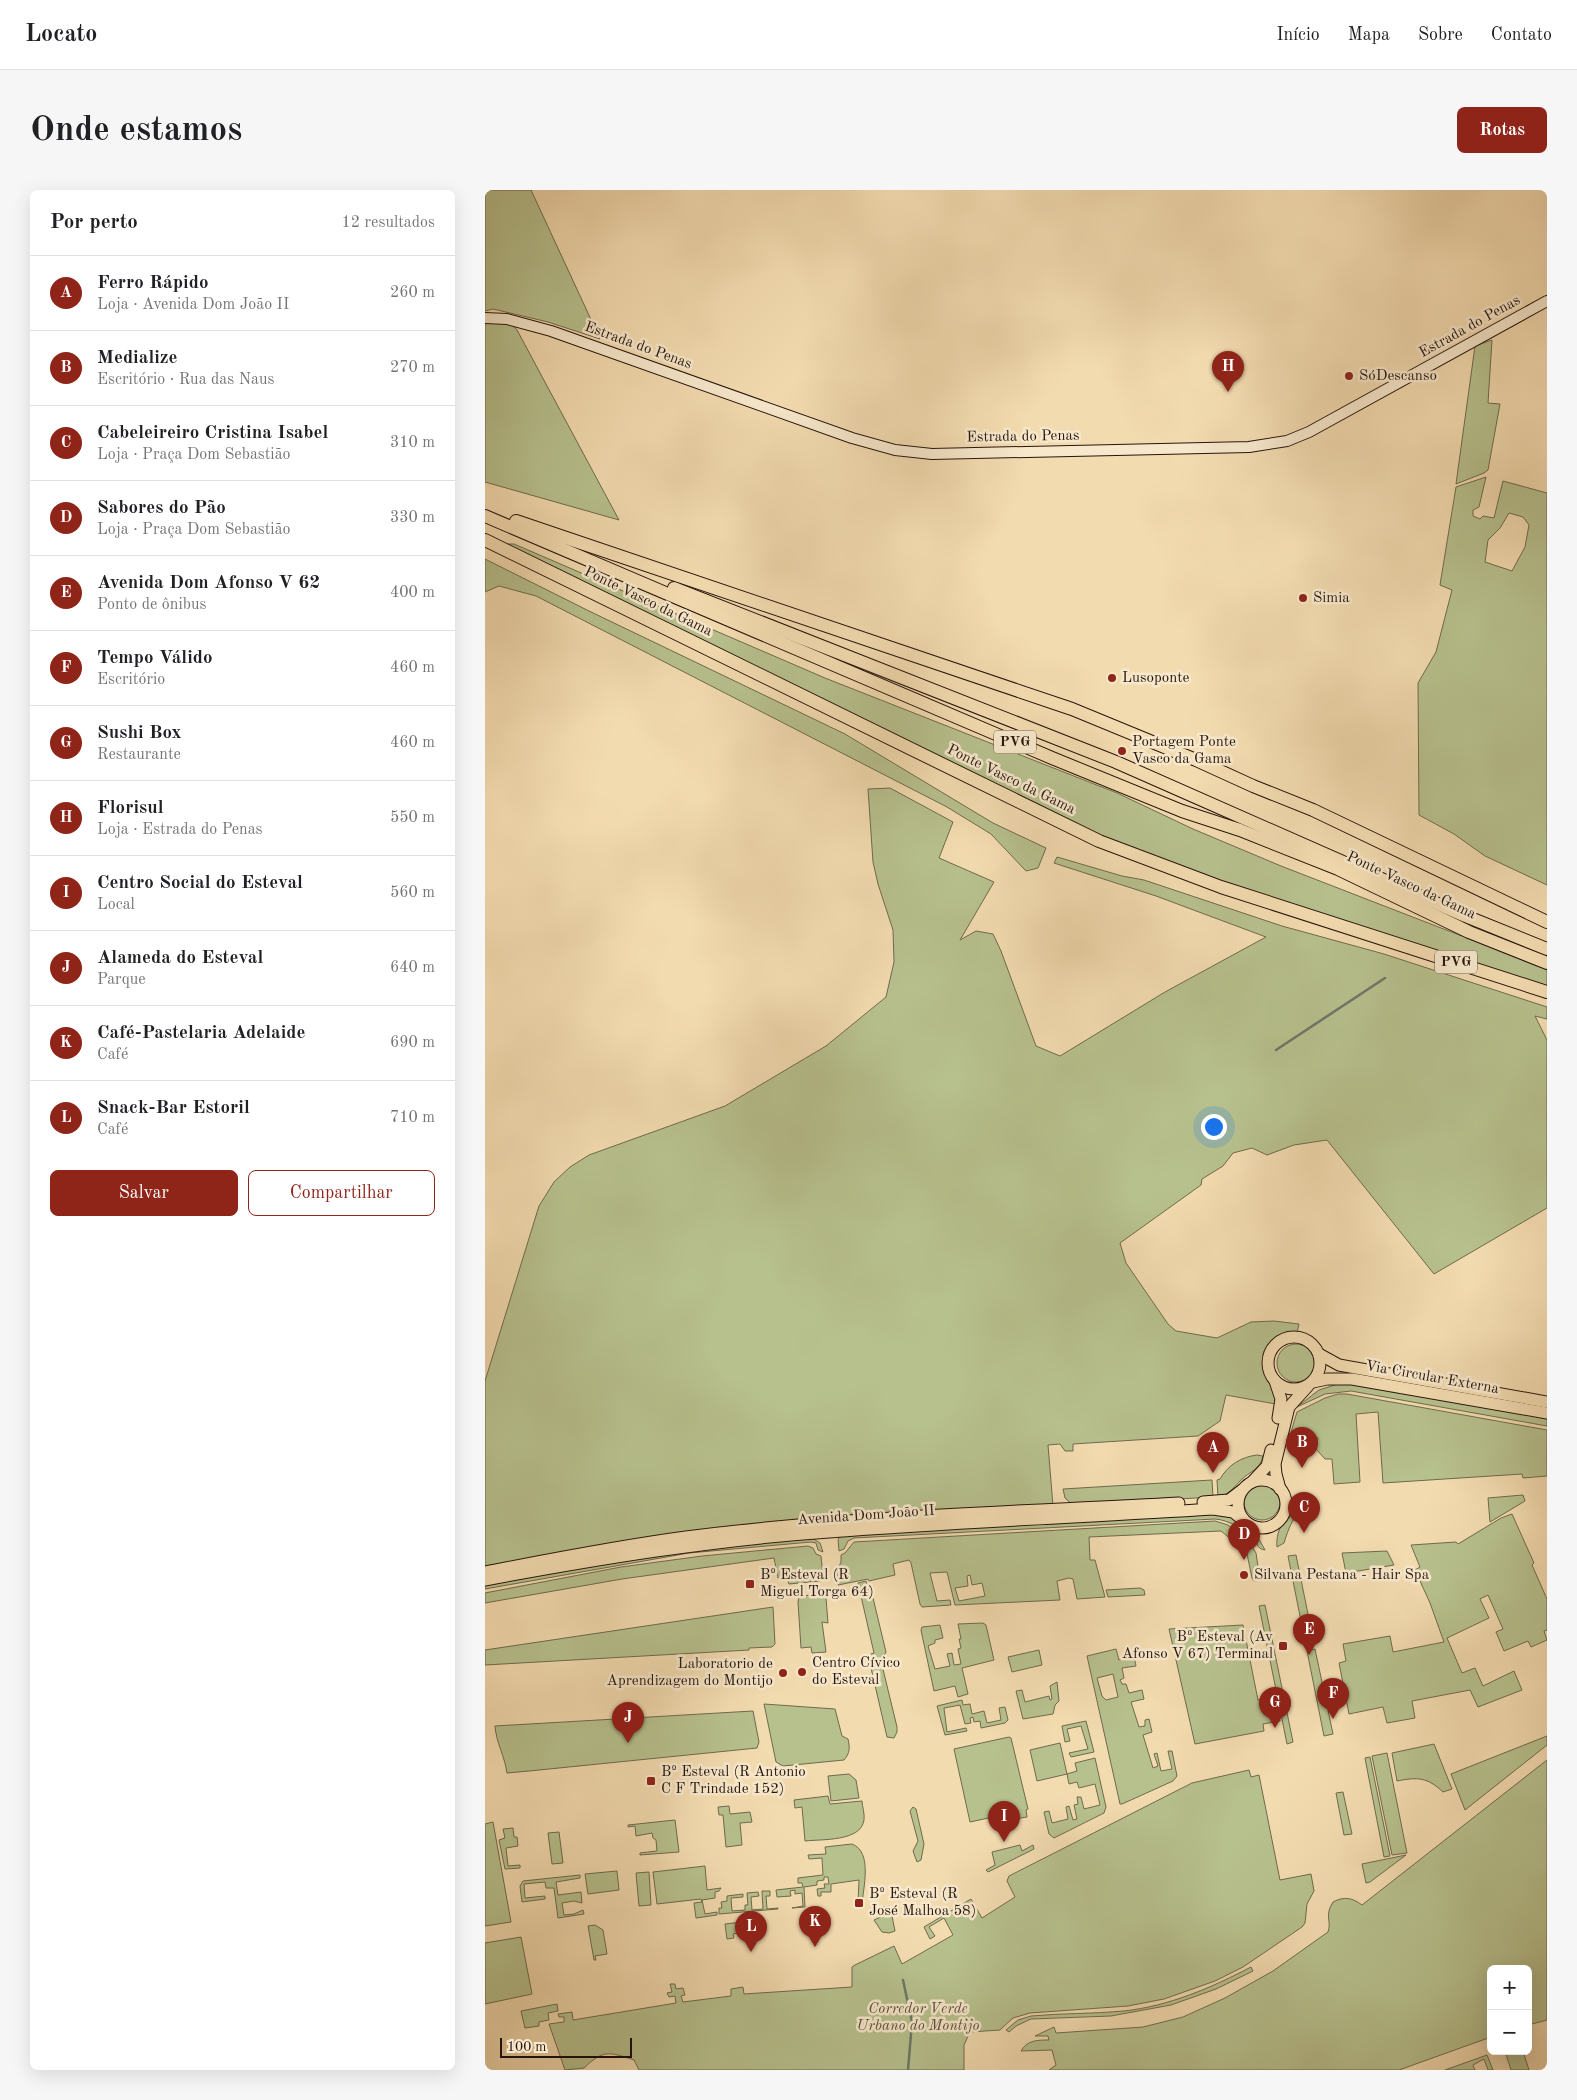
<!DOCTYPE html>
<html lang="pt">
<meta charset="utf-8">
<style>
:root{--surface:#fff;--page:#f6f6f6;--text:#202124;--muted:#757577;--line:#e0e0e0;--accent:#8f2418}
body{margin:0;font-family:"Old Standard TT",serif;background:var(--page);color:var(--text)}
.controls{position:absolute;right:15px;bottom:15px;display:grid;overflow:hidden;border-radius:8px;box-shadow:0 5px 20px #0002}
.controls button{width:45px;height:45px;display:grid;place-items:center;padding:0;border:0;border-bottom:1px solid var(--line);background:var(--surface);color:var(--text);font:25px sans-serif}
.scale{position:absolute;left:15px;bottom:12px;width:132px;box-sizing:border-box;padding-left:5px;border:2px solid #27140c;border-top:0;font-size:14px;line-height:18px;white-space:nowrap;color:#27140c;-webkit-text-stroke:4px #f7e8cc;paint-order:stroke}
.you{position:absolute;left:728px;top:936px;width:18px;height:18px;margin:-12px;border:4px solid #fff;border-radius:50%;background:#1a73e8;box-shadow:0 0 0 8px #1a73e833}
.badge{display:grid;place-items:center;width:32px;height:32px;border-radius:50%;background:var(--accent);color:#fff;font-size:16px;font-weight:700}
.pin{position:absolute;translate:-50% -41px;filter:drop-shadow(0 1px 2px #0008)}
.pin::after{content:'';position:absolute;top:26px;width:18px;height:15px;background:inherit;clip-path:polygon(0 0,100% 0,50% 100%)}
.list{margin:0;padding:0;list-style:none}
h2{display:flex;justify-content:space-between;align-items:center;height:65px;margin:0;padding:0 20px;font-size:21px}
h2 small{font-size:16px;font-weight:400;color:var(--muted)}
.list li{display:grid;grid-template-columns:32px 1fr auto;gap:15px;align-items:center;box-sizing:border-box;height:75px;padding:0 20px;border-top:1px solid var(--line)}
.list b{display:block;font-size:19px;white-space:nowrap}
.list p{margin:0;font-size:16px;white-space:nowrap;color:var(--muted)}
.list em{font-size:16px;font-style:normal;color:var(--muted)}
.actions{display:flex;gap:10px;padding:15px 20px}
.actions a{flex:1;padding:11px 0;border:1px solid var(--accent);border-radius:8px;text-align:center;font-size:18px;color:var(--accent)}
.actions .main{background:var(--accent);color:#fff}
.map{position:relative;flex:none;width:1062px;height:1880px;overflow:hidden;border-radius:8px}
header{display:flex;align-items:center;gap:30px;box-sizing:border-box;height:70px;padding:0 25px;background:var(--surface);border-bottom:1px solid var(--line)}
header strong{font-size:24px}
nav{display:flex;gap:28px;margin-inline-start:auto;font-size:18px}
.intro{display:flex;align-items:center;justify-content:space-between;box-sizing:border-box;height:120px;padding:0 30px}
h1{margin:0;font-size:35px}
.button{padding:12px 22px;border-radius:8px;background:var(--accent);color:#fff;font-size:18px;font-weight:700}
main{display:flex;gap:30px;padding:0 30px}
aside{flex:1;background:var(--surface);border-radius:8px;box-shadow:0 5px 20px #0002}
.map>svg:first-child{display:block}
</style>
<header>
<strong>Locato</strong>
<nav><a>Início</a><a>Mapa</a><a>Sobre</a><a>Contato</a></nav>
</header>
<div class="intro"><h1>Onde estamos</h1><a class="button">Rotas</a></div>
<main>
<aside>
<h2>Por perto<small>12 resultados</small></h2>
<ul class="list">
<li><span class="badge">A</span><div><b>Ferro Rápido</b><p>Loja · Avenida Dom João II</p></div><em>260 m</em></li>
<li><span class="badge">B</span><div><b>Medialize</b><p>Escritório · Rua das Naus</p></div><em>270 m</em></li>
<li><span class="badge">C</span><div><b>Cabeleireiro Cristina Isabel</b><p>Loja · Praça Dom Sebastião</p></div><em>310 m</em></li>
<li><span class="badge">D</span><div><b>Sabores do Pão</b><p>Loja · Praça Dom Sebastião</p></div><em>330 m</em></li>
<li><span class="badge">E</span><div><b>Avenida Dom Afonso V 62</b><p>Ponto de ônibus</p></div><em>400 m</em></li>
<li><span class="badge">F</span><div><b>Tempo Válido</b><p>Escritório</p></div><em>460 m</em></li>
<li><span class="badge">G</span><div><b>Sushi Box</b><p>Restaurante</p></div><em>460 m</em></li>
<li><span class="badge">H</span><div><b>Florisul</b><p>Loja · Estrada do Penas</p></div><em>550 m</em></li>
<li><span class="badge">I</span><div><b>Centro Social do Esteval</b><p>Local</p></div><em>560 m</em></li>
<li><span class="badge">J</span><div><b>Alameda do Esteval</b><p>Parque</p></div><em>640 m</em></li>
<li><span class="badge">K</span><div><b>Café-Pastelaria Adelaide</b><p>Café</p></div><em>690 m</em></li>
<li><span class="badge">L</span><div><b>Snack-Bar Estoril</b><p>Café</p></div><em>710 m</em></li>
</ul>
<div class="actions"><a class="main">Salvar</a><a>Compartilhar</a></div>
</aside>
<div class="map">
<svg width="1062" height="1880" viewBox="0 0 1062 1880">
<rect width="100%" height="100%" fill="#f3dbb0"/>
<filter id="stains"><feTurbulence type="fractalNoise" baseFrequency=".004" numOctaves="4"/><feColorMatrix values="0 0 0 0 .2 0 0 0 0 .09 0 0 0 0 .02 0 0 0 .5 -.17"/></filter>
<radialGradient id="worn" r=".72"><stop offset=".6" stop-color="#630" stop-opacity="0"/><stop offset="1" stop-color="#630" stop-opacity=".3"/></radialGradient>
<g fill="#b7c18e" stroke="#6f6a4d" fill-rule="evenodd">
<path d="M0,0H46L115,149L63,132L8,119L0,121Z"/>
<path d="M0,132L27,134L32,140L134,330L0,292Z"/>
<path d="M1007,150L1003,213L1015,214L1003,280L999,283L971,294L990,156Z"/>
<path d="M1001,287L994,317L988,320V326L995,329L998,326L1009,328L1018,291L1062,303V695L1000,666L969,644L934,625L933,493L951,462L967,400L955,395L971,297ZM1024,323L1038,327L1044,335L1040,357L1027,381L1000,372L1003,350L1015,338Z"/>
<path d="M22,354H29L340,488L632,603L708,639L796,676L1062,779V796L738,692L657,663L537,611Z"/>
<path d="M0,369L104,421L360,544L508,633L561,658L553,678L541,681L506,644L462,617L51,406L14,396L0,402Z"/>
<path d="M405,598L468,632L454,668L509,692L475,750L491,741L508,744L516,761L551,856L575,866L680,802L781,747L671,706L569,673L572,667L637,686L659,690L797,736L899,764L1062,817V829L1050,826L1062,850V1018L949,1084L842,950L809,955L782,965L767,958L748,963L738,976L717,989L716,995L635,1053L641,1073L683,1134L691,1141L732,1148L766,1132L789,1131L814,1134L811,1147L795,1151L785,1164L784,1178L790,1191L796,1215L741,1205L735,1231L713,1246L588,1254V1261H580L575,1254L563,1255L568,1316L250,1338L0,1376V1191L54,1016L69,992L85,977L104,965L240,916L341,856L401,807L409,772L408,740L393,694L388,672L383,599Z"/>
<circle cx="811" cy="1173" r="19"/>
<path d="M853,1194H867L1055,1227L1062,1229V1236L866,1201L840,1204L812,1217L834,1200Z"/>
<path d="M853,1204H862L1062,1240V1286L1038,1288L1037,1284L898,1293L893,1222L871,1224L875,1292L849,1294L847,1269H840L831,1259L833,1248L806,1242L812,1222L840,1208Z"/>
<path d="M772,1265L778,1266C775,1280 765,1281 756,1290C748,1298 745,1304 733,1307L732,1290L735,1289C743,1275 756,1267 772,1265Z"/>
<path d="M727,1290L728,1307L588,1315L580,1308L578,1299Z"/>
<circle cx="777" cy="1312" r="18"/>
<path d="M1038,1305L1040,1311L1005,1332L1003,1308Z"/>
<path d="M821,1315H824V1317C809,1321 803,1340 799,1353L792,1357C790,1338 803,1321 821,1315Z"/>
<path d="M741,1323L771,1344L780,1360C773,1359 773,1355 769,1350C758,1339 744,1330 730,1329L369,1348L363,1351L359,1359L354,1361L353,1349L358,1344Z"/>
<path d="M1027,1324L1049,1373L1047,1375L1062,1409V1440L1059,1441L1062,1450L1046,1457L1043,1451L1019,1461L1011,1442L1018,1439L1003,1405L995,1409L1004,1428L962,1448L977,1483L990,1478L998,1496L1029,1481L1037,1500L993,1517L985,1500L927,1511L930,1528L902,1533L898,1517L864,1524L854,1473L861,1471L858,1454L905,1446L908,1462L959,1452L945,1413L930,1380L935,1377L926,1355L971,1352L973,1354L1016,1328Z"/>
<path d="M730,1331L743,1335L764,1352L771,1363L775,1390L769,1391L767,1388L761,1359L752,1354L736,1341L604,1347L605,1370H610L620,1407L592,1409L588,1389L584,1388L572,1391L575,1410L470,1415L462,1382L445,1383L452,1411L465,1410L466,1415L437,1417L435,1414L426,1373L424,1370L408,1374L410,1385L384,1391L383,1389L353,1395L352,1381L356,1372V1365L360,1363L369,1352ZM485,1385L487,1395L497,1393L500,1406L474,1411L470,1398L483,1396L482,1386Z"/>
<path d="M327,1348L335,1353L338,1362L333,1360L331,1353L326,1352L204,1363L0,1399V1394L201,1359Z"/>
<path d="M323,1356L328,1358L331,1364L336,1366L338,1386L335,1391L304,1394L302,1389L293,1388L289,1368L137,1389L0,1413V1403L136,1377L217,1366Z"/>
<path d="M902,1361L909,1375L861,1383L857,1363Z"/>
<path d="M811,1365L825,1434L817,1436L803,1366Z"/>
<path d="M381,1391L385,1406L388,1408L401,1462L396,1471L412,1537V1542L409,1548L402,1547L383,1465L389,1463L373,1393Z"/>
<path d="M655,1398L659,1400L660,1405L623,1407L621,1400Z"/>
<path d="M335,1403L341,1408L343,1433L337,1432L341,1462L327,1463L326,1457L316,1458L313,1412L314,1407Z"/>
<path d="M780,1415L808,1552L802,1554L774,1416Z"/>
<path d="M288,1417L290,1454L287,1457L264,1458V1460L0,1475V1460Z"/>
<path d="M498,1433L501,1435L509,1470L477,1478L483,1504L473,1507L470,1496L449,1501L436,1440L437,1437L455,1435L458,1448L450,1450V1453L443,1456L450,1479L465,1476L462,1464L467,1463L469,1475L476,1474L473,1459L476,1458L474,1449H476L473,1434Z"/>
<path d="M758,1435L773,1510L790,1507L795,1531L778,1534L779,1541L710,1554L684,1439Z"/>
<path d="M631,1459L634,1470L641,1468V1464L648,1462L651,1476L637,1478L639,1488L635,1490L637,1494H641L644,1503L657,1500L659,1509L646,1512L654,1537L660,1536V1530L664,1529L667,1542L658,1545L668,1578L673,1576L669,1564L672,1563L676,1581L687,1579L683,1561H687L692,1586L688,1591L637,1614H635L602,1466ZM628,1484L633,1507L621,1510L617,1506L612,1488Z"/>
<path d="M830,1459L848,1544L839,1546L822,1461Z"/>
<path d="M554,1460L557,1475L527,1482L523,1467Z"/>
<path d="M572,1492L574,1511L570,1515L568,1524L538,1529L531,1501L537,1500L540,1512L564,1506L565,1510L567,1509L565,1496Z"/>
<path d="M477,1510L478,1515L485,1514L487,1524L499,1521L502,1533L516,1530L514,1518L520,1517L523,1530L520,1533L496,1538L495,1531L489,1532L488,1527L485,1528L486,1533L480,1534L475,1515L459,1518L462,1542L481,1538L482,1541L460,1545L452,1516Z"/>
<path d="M279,1514L350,1519L357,1546L363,1549C365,1558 365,1563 359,1570L298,1576L291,1572Z"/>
<path d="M268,1521L274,1552L272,1558L44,1581L22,1583C20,1567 11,1552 10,1536Z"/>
<path d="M601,1531L609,1562L586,1567L584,1563L603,1559L596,1536L582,1539L585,1551L580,1552L577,1536Z"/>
<path d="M1062,1546V1555L980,1620L966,1584Z"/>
<path d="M524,1547L526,1548L543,1619L541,1620L542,1627L529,1629L527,1623L485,1632L469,1559Z"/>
<path d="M575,1553L582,1584L592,1581L590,1573L610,1568L621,1617L619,1623L569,1648L564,1644L559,1622L564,1621L567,1633L583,1629L581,1617L584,1616L588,1630L592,1629L589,1615L593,1614L592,1607H596L599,1619L615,1615L610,1594L594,1598L592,1592L584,1594L582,1584L552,1591L545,1560Z"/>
<path d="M949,1554L967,1599L958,1602C942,1587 933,1587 912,1591L907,1563Z"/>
<path d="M902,1563L922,1663L907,1665L887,1566Z"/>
<path d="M885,1567L905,1666L899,1667L880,1568Z"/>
<path d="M1062,1570V1830L1043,1835V1779H1006V1847L914,1880H564L571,1875L567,1860L536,1861C542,1850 553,1850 564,1850L563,1846H550L569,1837L571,1843L658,1837L698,1827L740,1808L788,1781L843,1742C847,1731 839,1726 848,1712C859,1706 868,1708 877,1715Z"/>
<path d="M764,1580L766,1587L774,1585L795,1690L826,1684L829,1701L822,1714L820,1733L817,1737L758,1777L730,1791L679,1809L643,1816L545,1823L528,1828L515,1840L485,1842L479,1855V1880H154L149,1870C124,1862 119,1859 99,1878L80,1880L64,1834L79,1832V1827H74L73,1824L87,1822L88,1830L191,1813L190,1806L184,1807L182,1803L187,1802L185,1794H190L191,1799L198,1798L200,1805L196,1806L198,1812L246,1806V1799L258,1797L259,1804L367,1797V1777L370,1775L409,1756L417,1774L468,1745L459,1728L444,1737L450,1746L445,1749L439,1737L486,1709L497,1728L530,1707L522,1691L524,1686L707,1593Z"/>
<path d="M364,1584L371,1590L374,1608L346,1611L343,1586Z"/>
<path d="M858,1602L867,1644L859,1645L851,1603Z"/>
<path d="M343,1606L345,1614L377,1611C377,1616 380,1624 379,1630C376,1652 336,1649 320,1651L317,1617L310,1618L309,1610Z"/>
<path d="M244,1616L245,1624L265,1622L267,1632L255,1633L257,1655L241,1657L238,1625H234L233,1617Z"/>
<path d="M428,1617L431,1619L439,1654L436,1670L432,1672L428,1661L433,1651L425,1621Z"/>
<path d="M190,1630L194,1662L155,1665V1663L172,1661L171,1650L168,1648L167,1643L151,1646L150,1636L143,1637V1635Z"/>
<path d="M8,1632L26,1732L0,1736V1634Z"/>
<path d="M28,1638L29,1647H32L33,1656L21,1658L23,1676L35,1675V1678L20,1679L14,1650L20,1648L18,1639Z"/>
<path d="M74,1642L78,1673L67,1674L63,1643Z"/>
<path d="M367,1654C388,1662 378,1698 377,1715L370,1714L373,1713L374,1690L346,1694V1702H336V1706H333L332,1699L340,1698L339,1694H344L343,1687H339V1690L332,1691V1695L319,1697L320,1717L307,1718L318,1716L317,1703L310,1704V1700L305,1701L306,1706L292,1707L291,1700L318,1697L317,1693H313V1688L338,1685L337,1668L324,1669L323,1665L341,1664L340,1657Z"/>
<path d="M535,1655L537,1661L548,1655L549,1659L503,1682L501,1680L510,1675L507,1662Z"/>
<path d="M921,1665L885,1692L881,1693L877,1674Z"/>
<path d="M220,1676L222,1700L236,1698L234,1701L230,1702V1708L217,1710L220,1724L232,1722V1725L211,1728L209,1713L217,1712L216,1709L172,1714L168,1682Z"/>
<path d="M132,1681L134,1700L103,1704L100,1684Z"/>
<path d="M164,1682L166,1715L154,1716L151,1683Z"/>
<path d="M95,1685V1688L71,1692L73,1705L96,1702L97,1713L89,1711L77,1713L79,1725L89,1724L98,1720L99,1724L73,1728L69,1698H61L60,1692L39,1694L40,1708L60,1706V1709L37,1712L35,1696L38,1691Z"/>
<path d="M277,1701H285V1706H281L282,1719L293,1718V1719L234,1724V1718H237L236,1712L242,1711V1706L258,1704V1707L246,1708L247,1721L260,1720V1715H263L262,1703L273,1702L274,1706L266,1707L267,1720L278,1719Z"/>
<path d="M405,1716L410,1741L404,1743L397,1742L389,1730L396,1727V1717Z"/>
<path d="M266,1731L269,1750L260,1751L258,1742L248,1744L249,1748L242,1749L240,1734Z"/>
<path d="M110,1735L118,1740L122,1764L110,1766L111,1770H109L103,1736Z"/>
<path d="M36,1747L47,1804L0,1814V1753Z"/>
<path d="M766,1777L768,1781L731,1799L686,1815L626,1826L546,1829L531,1836L524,1842L521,1840L533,1830L546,1826C577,1823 608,1824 639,1821C684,1816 726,1798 766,1777Z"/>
<path d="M72,1814L73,1821L63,1823L64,1830L54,1832V1836L40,1838L36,1821Z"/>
<path d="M1020,1861H1038L1044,1880H1026Z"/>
<path d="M1002,1865L1008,1880H1003L999,1869L988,1875L990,1880H960Z"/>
</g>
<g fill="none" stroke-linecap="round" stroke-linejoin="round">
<g stroke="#6d7869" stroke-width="2.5">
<path d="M791,860L900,788"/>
<path d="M418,1790L427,1832L423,1880"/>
</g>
<g stroke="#27140c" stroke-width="12">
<path id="secondary" d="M0,128L22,129L66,141L367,248L410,260L447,264L764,257L802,251L824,242L1062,111"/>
</g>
<g stroke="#27140c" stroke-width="13">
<g id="primary">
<circle cx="809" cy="1173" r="26"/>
<path d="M834,1164L854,1175L1062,1212"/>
<path d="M790,1191L796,1209L793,1228"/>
<path d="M828,1192L842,1189H867L1062,1223"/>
<circle cx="777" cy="1314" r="24"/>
<path d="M767,1292L782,1276L786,1260"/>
<path d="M795,1299L791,1284L790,1274L804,1217L823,1196"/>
<path d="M718,1312L744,1310L757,1300"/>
<path d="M0,1382C67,1369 133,1356 201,1347C364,1326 530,1322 694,1313"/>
<path d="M0,1390C113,1369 228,1350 344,1342C471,1332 600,1327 728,1319L748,1322L762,1333"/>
</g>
</g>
<g stroke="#27140c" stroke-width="14">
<g id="highway">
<path d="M0,326L567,568L697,621L755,640L853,679L984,742L1062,773"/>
<path d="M31,331L587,519L711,570L768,596L828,620L1062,732"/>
<path d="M0,350L614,651L736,697L1062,802"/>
<path d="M189,398L631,572L978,725L1062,759"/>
</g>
</g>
<use href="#secondary" stroke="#f7e8cc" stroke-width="10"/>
<use href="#primary" stroke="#f3dbb0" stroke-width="11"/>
<use href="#highway" stroke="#f3dbb0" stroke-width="12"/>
</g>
<g fill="#8f2418" stroke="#f7e8cc" stroke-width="2">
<circle cx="864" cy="186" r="5"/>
<circle cx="818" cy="408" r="5"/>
<circle cx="627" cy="488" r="5"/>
<circle cx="637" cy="561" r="5"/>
<circle cx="759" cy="1385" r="5"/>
<rect x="260" y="1389" width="10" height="10" rx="2.5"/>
<rect x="793" y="1451" width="10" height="10" rx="2.5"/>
<circle cx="317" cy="1482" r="5"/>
<circle cx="298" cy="1483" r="5"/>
<rect x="161" y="1586" width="10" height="10" rx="2.5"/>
<rect x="369" y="1708" width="10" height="10" rx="2.5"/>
</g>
<g text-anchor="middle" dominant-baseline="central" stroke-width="5" stroke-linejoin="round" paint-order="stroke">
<g fill="#f7e8cc" stroke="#655446" stroke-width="1">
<rect x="509" y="540.5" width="42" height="23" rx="4"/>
<rect x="950" y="760.5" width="42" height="23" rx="4"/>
</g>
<g font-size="14" font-weight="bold" fill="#27140c">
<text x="530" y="552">PVG</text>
<text x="971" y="772">PVG</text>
</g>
<g font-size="15" fill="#27140c" stroke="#f7e8cc">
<text transform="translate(985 137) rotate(-29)">Estrada do Penas</text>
<text transform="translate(153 156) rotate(20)">Estrada do Penas</text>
<text transform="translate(538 247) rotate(-1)">Estrada do Penas</text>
<text transform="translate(163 412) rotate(26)">Ponte Vasco da Gama</text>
<text transform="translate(526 590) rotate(26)">Ponte Vasco da Gama</text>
<text transform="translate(926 696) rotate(25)">Ponte Vasco da Gama</text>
<text transform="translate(947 1188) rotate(10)">Via Circular Externa</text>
<text transform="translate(381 1326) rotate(-4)">Avenida Dom João II</text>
</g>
<g font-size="15" fill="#27140c" stroke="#f7e8cc" text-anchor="start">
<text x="874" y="186">SóDescanso</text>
<text x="828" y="408">Simia</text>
<text x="637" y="488">Lusoponte</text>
<text x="647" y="552">Portagem Ponte<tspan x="647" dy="17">Vasco da Gama</tspan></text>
<text x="275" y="1385">Bº Esteval (R<tspan x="275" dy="17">Miguel Torga 64)</tspan></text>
<text x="769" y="1385">Silvana Pestana - Hair Spa</text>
<text x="788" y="1447" text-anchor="end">Bº Esteval (Av<tspan x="788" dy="17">Afonso V 67) Terminal</tspan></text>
<text x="327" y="1473">Centro Cívico<tspan x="327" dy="17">do Esteval</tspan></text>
<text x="288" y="1474" text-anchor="end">Laboratorio de<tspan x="288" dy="17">Aprendizagem do Montijo</tspan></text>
<text x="176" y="1582">Bº Esteval (R Antonio<tspan x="176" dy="17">C F Trindade 152)</tspan></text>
<text x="384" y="1704">Bº Esteval (R<tspan x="384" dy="17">José Malhoa 58)</tspan></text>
</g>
<g font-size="15" font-style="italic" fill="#59513a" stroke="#f7e8cc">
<text x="433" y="1819">Corredor Verde<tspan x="433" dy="17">Urbano do Montijo</tspan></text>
</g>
</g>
<rect width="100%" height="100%" filter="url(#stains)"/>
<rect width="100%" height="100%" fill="url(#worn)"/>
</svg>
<div class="controls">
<button>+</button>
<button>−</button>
</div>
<div class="scale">100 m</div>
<div class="you"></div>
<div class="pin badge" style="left:728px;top:1283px">A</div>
<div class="pin badge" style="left:817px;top:1278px">B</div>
<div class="pin badge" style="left:819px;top:1343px">C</div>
<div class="pin badge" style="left:759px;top:1370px">D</div>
<div class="pin badge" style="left:824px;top:1465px">E</div>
<div class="pin badge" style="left:848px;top:1529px">F</div>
<div class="pin badge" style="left:790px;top:1538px">G</div>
<div class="pin badge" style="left:743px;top:202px">H</div>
<div class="pin badge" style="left:519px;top:1652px">I</div>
<div class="pin badge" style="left:143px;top:1553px">J</div>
<div class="pin badge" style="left:330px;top:1757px">K</div>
<div class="pin badge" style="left:266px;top:1762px">L</div>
</div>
</main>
